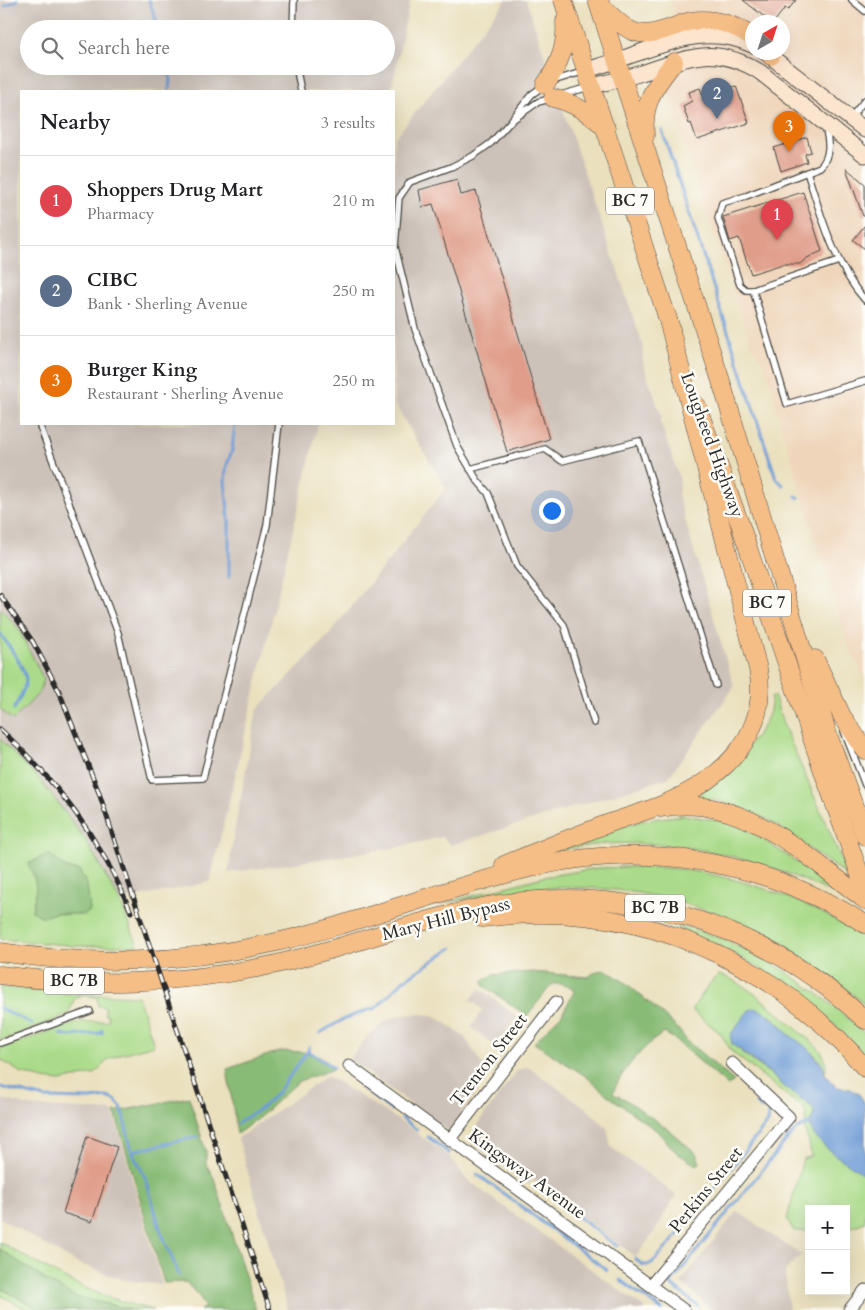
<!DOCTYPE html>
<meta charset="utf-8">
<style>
:root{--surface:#fff;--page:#f6f6f6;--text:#202124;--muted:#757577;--line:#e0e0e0;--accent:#1f6fb2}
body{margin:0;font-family:Cardo,serif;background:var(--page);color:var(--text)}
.controls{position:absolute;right:15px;bottom:15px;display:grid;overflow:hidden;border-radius:0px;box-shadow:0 5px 20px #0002}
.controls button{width:45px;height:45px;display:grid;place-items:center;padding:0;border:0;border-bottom:1px solid var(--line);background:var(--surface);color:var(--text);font:25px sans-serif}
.compass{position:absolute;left:745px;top:15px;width:45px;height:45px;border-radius:50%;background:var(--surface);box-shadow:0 5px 20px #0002;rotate:39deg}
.you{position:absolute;left:551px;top:510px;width:18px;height:18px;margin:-12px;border:4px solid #fff;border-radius:50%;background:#1a73e8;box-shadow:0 0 0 8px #1a73e833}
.badge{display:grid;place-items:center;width:32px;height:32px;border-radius:50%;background:var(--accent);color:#fff;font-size:16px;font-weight:700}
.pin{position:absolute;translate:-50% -41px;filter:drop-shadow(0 1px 2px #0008)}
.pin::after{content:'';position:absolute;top:26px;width:18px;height:15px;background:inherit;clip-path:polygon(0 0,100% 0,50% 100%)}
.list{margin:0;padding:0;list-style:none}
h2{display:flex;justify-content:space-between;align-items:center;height:65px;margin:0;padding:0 20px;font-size:21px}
h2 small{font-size:16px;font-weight:400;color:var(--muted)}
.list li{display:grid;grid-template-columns:32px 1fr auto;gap:15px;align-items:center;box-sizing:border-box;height:90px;padding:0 20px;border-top:1px solid var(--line)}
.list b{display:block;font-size:19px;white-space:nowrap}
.list p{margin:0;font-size:16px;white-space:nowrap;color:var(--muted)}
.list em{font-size:16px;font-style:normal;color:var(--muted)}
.icon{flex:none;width:28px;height:28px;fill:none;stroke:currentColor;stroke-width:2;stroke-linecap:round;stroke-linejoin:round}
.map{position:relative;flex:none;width:865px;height:1310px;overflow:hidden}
.search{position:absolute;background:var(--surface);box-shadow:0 5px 20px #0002;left:20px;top:20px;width:375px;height:55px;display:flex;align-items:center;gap:12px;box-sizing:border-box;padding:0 18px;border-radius:28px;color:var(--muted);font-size:19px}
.panel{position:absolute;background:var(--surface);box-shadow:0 5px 20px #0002;left:20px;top:90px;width:375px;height:335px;border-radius:0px}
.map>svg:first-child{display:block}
</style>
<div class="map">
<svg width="865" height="1310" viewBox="0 0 865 1310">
<rect width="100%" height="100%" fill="#fdfcf7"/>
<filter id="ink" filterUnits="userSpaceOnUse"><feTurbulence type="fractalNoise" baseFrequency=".02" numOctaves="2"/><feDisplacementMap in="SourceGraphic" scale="10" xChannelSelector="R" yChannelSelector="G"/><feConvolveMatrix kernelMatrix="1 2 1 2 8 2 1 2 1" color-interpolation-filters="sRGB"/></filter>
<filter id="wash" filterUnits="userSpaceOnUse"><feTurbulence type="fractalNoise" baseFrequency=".0096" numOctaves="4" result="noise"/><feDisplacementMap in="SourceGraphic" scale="20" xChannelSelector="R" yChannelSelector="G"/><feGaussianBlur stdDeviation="1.12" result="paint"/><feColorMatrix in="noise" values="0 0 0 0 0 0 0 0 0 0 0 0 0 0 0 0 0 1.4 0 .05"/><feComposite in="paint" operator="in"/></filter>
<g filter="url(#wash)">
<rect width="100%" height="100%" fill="#eae0bd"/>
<path fill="#efd6bb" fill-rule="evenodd" d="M670,0H865V679L847,642L843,629L777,412L773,391L764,364L751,344L667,94L675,9ZM752,22H782V52H752Z"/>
<g fill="#cdc2b9" fill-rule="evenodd">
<path d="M0,0H410L391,91H21V424H318L210,882L120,901L85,839L40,780L0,739ZM29,29H386V66H29Z"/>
<path d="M506,0H526L643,346V364L662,417L660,421L680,480L678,496L734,687L668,778L451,845L442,837L399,847L228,873L234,833L257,710L328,636L446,488L394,403V139Z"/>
<path d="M480,988L517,1017L495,1046L471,1027L483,1010L470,1000Z"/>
<path d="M420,1014L432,1015L446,1023L465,1038L489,1075L448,1131L349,1059L369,1035L389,1019L402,1015Z"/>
<path d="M528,1067L585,1107L607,1128L611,1147L676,1195L657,1228L636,1257L476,1137L477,1124L518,1070Z"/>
<path d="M327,1076L391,1115L450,1157L466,1179L647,1310H288L238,1138Z"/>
<path d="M0,1098L30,1106L113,1111L162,1285L123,1280L75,1262L0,1218Z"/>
<path d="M737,1211L801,1255L785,1271L789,1310H712L681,1282Z"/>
</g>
<g fill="#abdb8a" stroke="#6b835a" fill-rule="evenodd">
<path d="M0,608L18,628L44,680L38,694L13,720L0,709Z"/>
<path d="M774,695L783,724L849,877L772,822C748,809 724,801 697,797C717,775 776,730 771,698Z"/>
<path d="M0,739L40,780L85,839L120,901L138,946H77L0,939ZM49,853C59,863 64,870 79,870L69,915L55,913L43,917L32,911L36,891V879Z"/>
<path d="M684,815L727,822L752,832L853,900L849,902C775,862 690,839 605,844C589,845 572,848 556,851L614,829L645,820Z"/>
<path d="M628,867C647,867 666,867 685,870C750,879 810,902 865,938V1005C788,937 694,893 591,888C565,886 540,889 515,891L512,893L471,898L433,906L543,877L598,868Z"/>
<path d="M679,926C698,929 716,936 733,944C783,966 826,997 865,1034V1055C809,996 754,958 679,929Z"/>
<path d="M719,975C745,981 781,1016 801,1033C807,1038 814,1043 819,1049C826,1057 827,1065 825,1074C820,1050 800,1048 787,1033C786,1032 783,1027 782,1026C776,1019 766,1013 757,1008L743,1018L736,1027L742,1053L769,1073L787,1089L802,1098L814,1110L812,1120L833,1152L865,1175V1222L846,1229V1209H809V1231H794L787,1219L803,1159L811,1156L809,1142L805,1131L806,1114L804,1109L794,1101L732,1052L720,1033L694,1012L692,1008C701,999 708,982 719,975Z"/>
<path d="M0,987L63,993L138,996L154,1045L121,1054L107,1060L95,1074L60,1081L43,1079L21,1073L0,1059V1049L68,1025L82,1022L108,1021V1015H105V1007L98,1006L97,997L77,996C72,1001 72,1009 67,1015L0,1041Z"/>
<path d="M0,1242C51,1272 94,1297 153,1310H28L0,1295Z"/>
</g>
<g fill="#88bb76" stroke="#5a7350">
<path d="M49,853C59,863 64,870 79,870L87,884L90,911L84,915L55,913L43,917L32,911C36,889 39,885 28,864Z"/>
<path d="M606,970L626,983L661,1013L678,1029L687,1041L734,1081L728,1086L673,1038L664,1033C646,1043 618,1074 613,1094L625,1099L665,1127L696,1153L700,1163L696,1165L677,1153L657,1131L606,1094L587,1077L534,1043L562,1014L574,992L572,988L560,984H552L527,1016L484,986L483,980L493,975L532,972L588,977L597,971Z"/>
<path d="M280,1051L303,1052L321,1057L334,1069L299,1081L261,1116L237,1134L227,1069Z"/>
<path d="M189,1097L206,1152V1164L214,1178L256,1310H200L205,1307L201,1299L186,1282L164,1283L115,1112Z"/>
<path d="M0,1249L52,1284L76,1297L134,1310H37L30,1304L0,1288Z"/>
</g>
<path fill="#6e9cd6" stroke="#4c6480" d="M757,1008L766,1013L782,1026L787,1033L809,1049L823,1066L825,1074L831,1082L837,1087L851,1089L859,1094L865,1103V1175C848,1163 814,1145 809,1124L815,1113L811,1106L787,1089L770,1073L732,1044L730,1035L749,1010Z"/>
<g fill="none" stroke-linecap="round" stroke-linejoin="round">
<g stroke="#6e9cd6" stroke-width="3">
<path d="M149,0L159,29"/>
<path d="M5,6L17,0"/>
<path d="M169,91L171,66"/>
<path d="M662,130L776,478L783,485"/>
<path d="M796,496L799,498"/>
<path d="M229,577V522L225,481L226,468L232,450L235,424"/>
<path d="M0,633C7,644 25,667 26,679C26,689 18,701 14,709"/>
<path d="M0,1008L32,1024"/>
<path d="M320,1033L344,1019L365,1011L376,1008L404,980L452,948"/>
<path d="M61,1034L70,1036L102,1033V1030"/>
<path d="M308,1051L333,1067"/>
<path d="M0,1087L45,1098L91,1099L107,1097L115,1100L121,1107L132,1151L146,1179L160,1229L179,1275"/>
<path d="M361,1087L391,1110"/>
<path d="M756,1103L762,1109"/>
<path d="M402,1118L417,1130"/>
<path d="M238,1123L264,1106L278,1092L308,1051L309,1047"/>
<path d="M428,1137L449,1153"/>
<path d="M470,1138L528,1181"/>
<path d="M132,1151L197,1137"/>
<path d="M477,1174L607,1270"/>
<path d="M557,1201L617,1246"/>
<path d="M635,1259L643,1265H648L653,1262L671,1243L768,1122L769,1114"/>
<path d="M620,1280L662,1310"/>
<path d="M698,1306L670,1284L788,1138L797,1129L809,1124"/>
</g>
</g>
<g id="blocks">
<g fill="#e09e8a">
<path d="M743,0H796L788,10L785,8L774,22H771Z"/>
<path d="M736,86L749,123L697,140L691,123L689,124L683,106L692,101L689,92L700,88L703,97Z"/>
<path d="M807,137L811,152L805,154L807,162L781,171L774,148Z"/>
<path d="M846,168L865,184V216H863Z"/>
<path d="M457,179L461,195L476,191L549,439L507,452L433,204L422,207L419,190Z"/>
<path d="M803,192L822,251L807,258L800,264H783L751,274L739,238L730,241L723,217Z"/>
<path d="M865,225V249L853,240Z"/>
<path d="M87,1136L117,1147L92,1222L63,1213Z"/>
</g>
</g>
</g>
<g filter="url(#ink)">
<use href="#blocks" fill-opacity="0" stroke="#484641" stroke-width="1"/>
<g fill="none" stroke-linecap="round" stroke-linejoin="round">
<g stroke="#484641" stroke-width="8">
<g id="service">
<path d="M852,0L865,11"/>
<path d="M293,29L294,0"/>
<path d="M296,66L301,91"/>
<path d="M553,81L585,71"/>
<path d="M543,86L531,95L511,121L538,102L550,99"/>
<path d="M561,95L589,87"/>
<path d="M851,117L865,100"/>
<path d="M511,121L491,143L473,156L451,167L410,182L399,198L395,247L415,329L457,446L477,480L488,493L517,566L564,625L594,723"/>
<path d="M807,172C821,215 835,267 865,300"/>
<path d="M839,261L753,290L787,404L865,381"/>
<path d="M753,290H746L740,285L718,218L722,203L746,196L820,167C831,156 829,141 825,127"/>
<path d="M39,424L118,633L152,780L203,778L267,525L279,424"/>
<path d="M470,469L545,449L562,461L639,441L716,685"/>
<path d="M844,731L865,785"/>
<path d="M0,1043L90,1011"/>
</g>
</g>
<g stroke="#484641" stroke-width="13">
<g id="minor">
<path d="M349,1066L684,1310"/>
<path d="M450,1139L556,1002"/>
<path d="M651,1285L789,1117L732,1063"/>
<path d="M849,1310L865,1290"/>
</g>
</g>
<g stroke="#484641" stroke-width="17">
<g id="secondary">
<path d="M765,52L865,130"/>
<path d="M587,70C603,65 619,60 635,54C675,40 711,26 752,45"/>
<path d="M593,86C609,82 626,78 642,73C689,57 714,44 760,72L865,155"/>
</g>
</g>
<g stroke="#484641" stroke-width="19">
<g id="primary">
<path d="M563,0L671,329"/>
<path d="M597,0L720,378L828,735L865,836"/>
<path d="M599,4C609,13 619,25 632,31C652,39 672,26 691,21C712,17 736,25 752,37"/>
<path d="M768,52L771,56"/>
<path d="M545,85C559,65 567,46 565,21"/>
<path d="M553,98C575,103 590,114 606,128"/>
<path d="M645,136C642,103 654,87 674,62"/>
<path d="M697,406L740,524L824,774L865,889"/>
<path d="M815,659L842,716L865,750"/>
</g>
</g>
<g stroke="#484641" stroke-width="19">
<g id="trunk">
<path d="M661,808C741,792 807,856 865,900"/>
<path d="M504,865C538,851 572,837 607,824C626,817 645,812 664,804C722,779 770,736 758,669L667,316"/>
<path d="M482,918C500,916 520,914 539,914C666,913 784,972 865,1068"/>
<path d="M0,952C89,966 184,963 272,943C362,923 448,886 539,866C650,841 769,862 865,924"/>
<path d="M0,975C89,987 184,984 272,965C345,949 414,920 487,906C625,881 764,924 865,1020"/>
</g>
</g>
<use href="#service" stroke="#fff" stroke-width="5.5"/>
<use href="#minor" stroke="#fff" stroke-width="11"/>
<use href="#secondary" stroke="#fbe5cf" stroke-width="15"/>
<use href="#primary" stroke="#f6be87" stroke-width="18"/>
<use href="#trunk" stroke="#f6be87" stroke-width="18"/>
<g stroke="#2b2b2b" stroke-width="5">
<g id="rail">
<path d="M0,595L33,642L59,691L99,793L270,1310"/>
<path d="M0,729C56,780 102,841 131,912"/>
</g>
</g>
<use href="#rail" stroke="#fdfcf7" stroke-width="3" stroke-dasharray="9" stroke-linecap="butt"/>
</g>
</g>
<g text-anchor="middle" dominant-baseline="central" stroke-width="5" stroke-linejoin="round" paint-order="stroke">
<g fill="#fdfcf7" stroke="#6a6a68" stroke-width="1">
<rect x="606" y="187.5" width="48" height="27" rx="4"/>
<rect x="743" y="589.5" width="48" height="27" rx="4"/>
<rect x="625" y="894.5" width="60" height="27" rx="4"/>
<rect x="44" y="967.5" width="60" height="27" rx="4"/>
</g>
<g font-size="16" font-weight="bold" fill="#2b2b2b">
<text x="630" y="201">BC 7</text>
<text x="767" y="603">BC 7</text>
<text x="655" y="908">BC 7B</text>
<text x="74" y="981">BC 7B</text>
</g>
<g font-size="18" fill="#2b2b2b" stroke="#fdfcf7">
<text transform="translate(712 445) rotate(70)">Lougheed Highway</text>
<text transform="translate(446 919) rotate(-14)">Mary Hill Bypass</text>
<text transform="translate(489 1060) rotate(-52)">Trenton Street</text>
<text transform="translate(527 1174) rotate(36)">Kingsway Avenue</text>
<text transform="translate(706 1190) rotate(-51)">Perkins Street</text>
</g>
</g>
</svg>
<div class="controls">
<button>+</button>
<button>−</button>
</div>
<svg class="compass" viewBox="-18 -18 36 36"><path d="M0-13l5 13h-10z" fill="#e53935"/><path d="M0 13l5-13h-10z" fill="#757577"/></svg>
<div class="you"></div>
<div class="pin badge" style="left:777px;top:240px;background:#e0444e">1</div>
<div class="pin badge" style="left:717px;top:119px;background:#5c6f8a">2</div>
<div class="pin badge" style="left:789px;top:152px;background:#e8710a">3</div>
<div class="search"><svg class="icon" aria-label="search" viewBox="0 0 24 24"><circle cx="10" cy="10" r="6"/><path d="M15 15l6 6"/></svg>Search here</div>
<section class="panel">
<h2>Nearby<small>3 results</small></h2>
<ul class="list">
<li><span class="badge" style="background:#e0444e">1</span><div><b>Shoppers Drug Mart</b><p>Pharmacy</p></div><em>210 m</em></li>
<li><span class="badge" style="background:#5c6f8a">2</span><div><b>CIBC</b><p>Bank · Sherling Avenue</p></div><em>250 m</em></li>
<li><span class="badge" style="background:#e8710a">3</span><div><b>Burger King</b><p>Restaurant · Sherling Avenue</p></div><em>250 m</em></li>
</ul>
</section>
</div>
